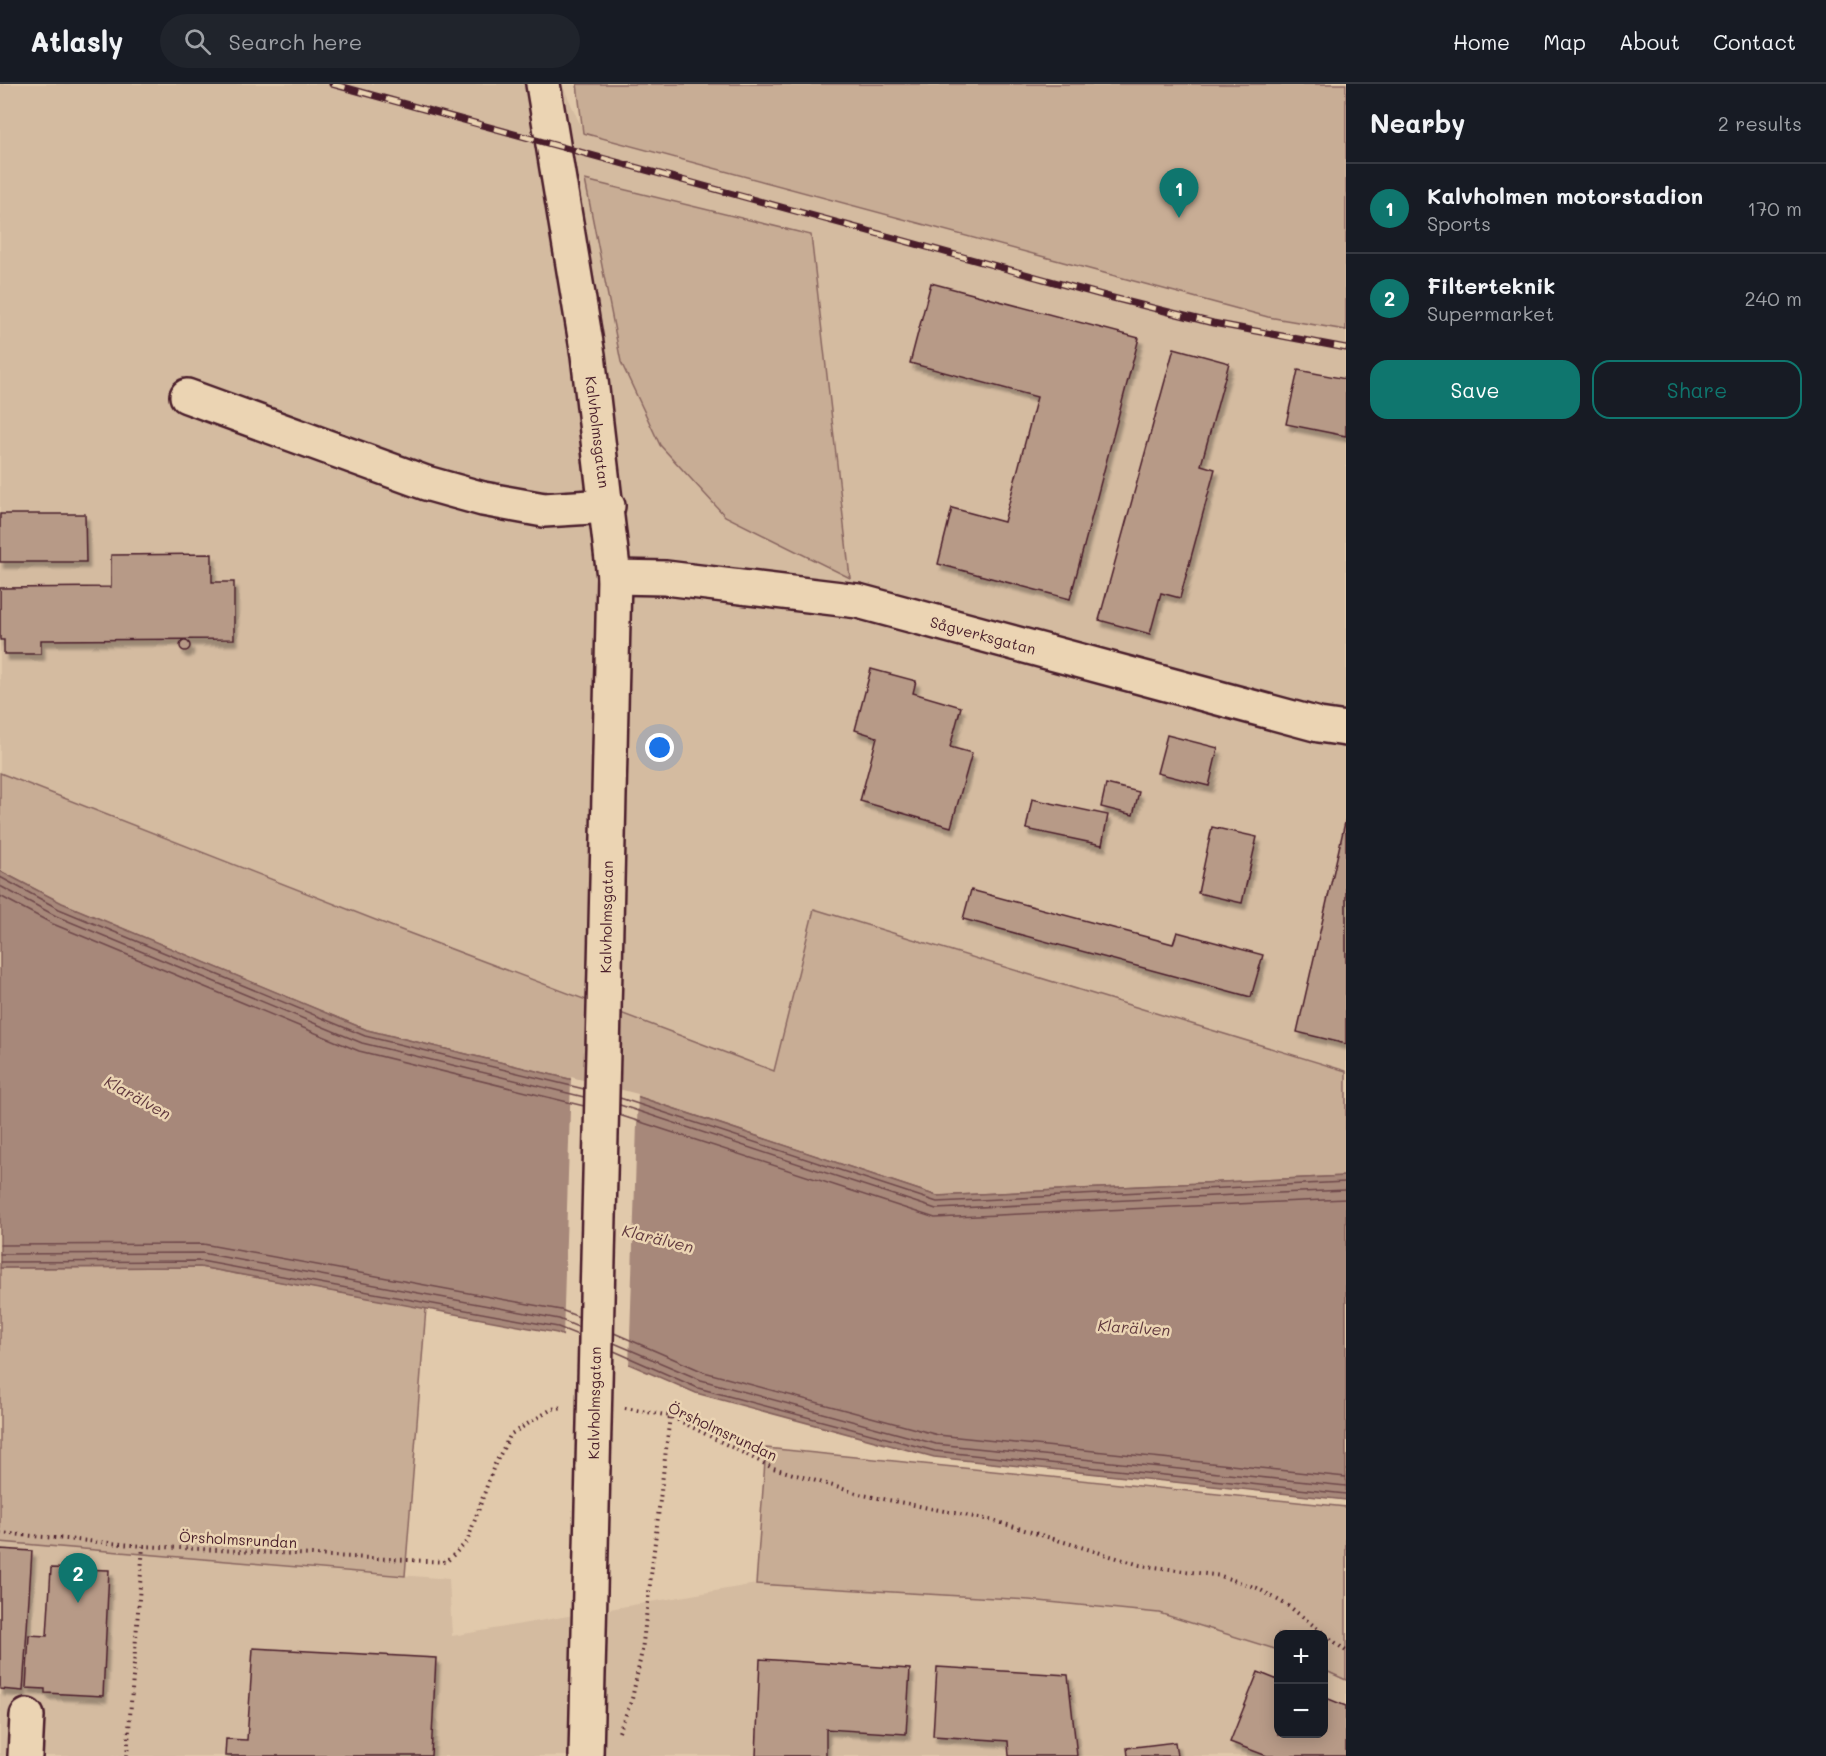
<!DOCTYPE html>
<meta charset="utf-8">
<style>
:root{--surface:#171b24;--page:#20242c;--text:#f1f3f6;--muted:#9ea1a6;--line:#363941;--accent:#0f766e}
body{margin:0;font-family:Mali,sans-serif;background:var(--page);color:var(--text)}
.controls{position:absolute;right:18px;bottom:18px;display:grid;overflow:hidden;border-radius:12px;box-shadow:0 3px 15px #0003}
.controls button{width:54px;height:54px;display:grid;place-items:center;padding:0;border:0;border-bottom:2px solid var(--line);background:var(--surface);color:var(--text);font:30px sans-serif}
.you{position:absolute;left:660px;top:664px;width:21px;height:21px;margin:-15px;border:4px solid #fff;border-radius:50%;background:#1a73e8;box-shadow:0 0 0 9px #1a73e833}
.badge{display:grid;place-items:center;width:39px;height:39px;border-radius:50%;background:var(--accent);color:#fff;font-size:20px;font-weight:700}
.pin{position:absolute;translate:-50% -50px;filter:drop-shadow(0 2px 3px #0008)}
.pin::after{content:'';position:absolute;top:32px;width:21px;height:18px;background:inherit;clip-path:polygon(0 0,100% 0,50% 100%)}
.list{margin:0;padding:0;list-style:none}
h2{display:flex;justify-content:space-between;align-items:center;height:78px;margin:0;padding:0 24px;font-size:26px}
h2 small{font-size:20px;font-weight:400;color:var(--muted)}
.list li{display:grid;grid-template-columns:39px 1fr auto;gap:18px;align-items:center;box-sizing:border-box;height:90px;padding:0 24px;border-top:2px solid var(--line)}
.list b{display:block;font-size:22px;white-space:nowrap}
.list p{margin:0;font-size:20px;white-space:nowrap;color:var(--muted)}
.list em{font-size:20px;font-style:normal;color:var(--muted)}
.actions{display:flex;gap:12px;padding:18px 24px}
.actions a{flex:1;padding:14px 0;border:2px solid var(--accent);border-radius:18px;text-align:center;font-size:21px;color:var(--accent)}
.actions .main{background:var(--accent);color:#fff}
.icon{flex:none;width:33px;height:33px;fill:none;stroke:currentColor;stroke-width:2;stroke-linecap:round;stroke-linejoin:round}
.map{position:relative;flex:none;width:1346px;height:1672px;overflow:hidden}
header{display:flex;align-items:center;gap:36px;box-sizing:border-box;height:84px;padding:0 30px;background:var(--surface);border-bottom:2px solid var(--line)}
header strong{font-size:28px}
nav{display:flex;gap:33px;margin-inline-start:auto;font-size:21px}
.search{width:420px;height:54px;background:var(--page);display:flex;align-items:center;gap:15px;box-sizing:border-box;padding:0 21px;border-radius:33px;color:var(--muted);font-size:22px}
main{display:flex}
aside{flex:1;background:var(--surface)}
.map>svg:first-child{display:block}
</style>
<header>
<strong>Atlasly</strong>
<div class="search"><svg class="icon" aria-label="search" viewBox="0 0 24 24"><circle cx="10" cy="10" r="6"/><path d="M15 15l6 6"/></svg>Search here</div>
<nav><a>Home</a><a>Map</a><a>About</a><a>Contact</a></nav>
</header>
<main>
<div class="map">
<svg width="1346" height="1672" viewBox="0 0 1346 1672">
<defs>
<filter id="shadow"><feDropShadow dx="3.5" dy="6" stdDeviation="1.5" flood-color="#0004"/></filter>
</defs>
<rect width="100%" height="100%" fill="#e1c9ab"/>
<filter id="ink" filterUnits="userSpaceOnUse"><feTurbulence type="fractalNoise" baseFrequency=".0167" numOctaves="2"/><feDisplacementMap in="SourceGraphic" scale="12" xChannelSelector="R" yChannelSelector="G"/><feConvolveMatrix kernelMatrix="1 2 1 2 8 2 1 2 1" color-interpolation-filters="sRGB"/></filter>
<g filter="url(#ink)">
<g fill="#d4bba0">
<path d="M0,0H562L584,49L1268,233L1346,246V987L814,825L774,988L401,846L0,689Z"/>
<path d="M0,1458L449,1495L452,1552L756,1500L1029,1516L1159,1529L1278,1566V1650H1324V1586L1346,1596V1672H0Z"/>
</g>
<g fill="#c8ad95" stroke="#896660" stroke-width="1.5">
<path d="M577,0H1346V246L1268,233L583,49Z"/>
<path d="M585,96L811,151L850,494L725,432L660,361L621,278Z"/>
<path d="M0,689L401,846L774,987L814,825L1346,987V1092L937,1112L627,1009L367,946L61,819L0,787Z"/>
<path d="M200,1183L426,1224L405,1492L0,1458V1184Z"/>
<path d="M766,1364L1346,1423V1596L1324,1586V1550H1278V1566L1159,1529L1029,1516L756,1500Z"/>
</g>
<path fill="#a7887a" stroke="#825e5a" stroke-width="1.5" d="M0,787L62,819L367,946L627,1009L937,1112L1346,1092V1416L934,1373L696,1309L557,1249L200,1183L0,1184Z"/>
<path fill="#e1c9ab" d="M571,993L638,1010L629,1283L563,1254Z"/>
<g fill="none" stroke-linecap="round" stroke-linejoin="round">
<g stroke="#6f494b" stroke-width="1.5">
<path d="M0,793L59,825L365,952L584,1005"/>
<path d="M0,802L56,832L362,959L584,1013"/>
<path d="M0,812L53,840L359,967L584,1022"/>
<path d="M620,1014L937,1118L1346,1098"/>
<path d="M620,1021L936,1125L1346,1106"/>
<path d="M619,1031L935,1134L1346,1115"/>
<path d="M0,1161L203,1160L561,1226L579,1233"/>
<path d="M0,1170L202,1169L559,1235L578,1243"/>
<path d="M0,1178L201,1177L558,1243L578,1251"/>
<path d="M614,1249L704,1288L938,1351L1346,1393"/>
<path d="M614,1259L701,1296L936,1360L1346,1402"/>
<path d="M614,1267L698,1304L935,1367L1346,1410"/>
</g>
</g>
<g fill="#b79a87" stroke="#4a1f2b" stroke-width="1.5" filter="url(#shadow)">
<path d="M931,199L1139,254L1070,515L938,480L952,424L1004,438L1037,313L910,279Z"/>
<path d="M1174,264L1229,279L1201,381L1215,385L1180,514L1161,509L1150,550L1099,536Z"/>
<path d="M1298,286L1346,295V352L1286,340Z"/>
<path d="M0,430H85L86,478H0Z"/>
<path d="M212,470V498H234V555L41,556V570H4V556H0V504L111,503V471Z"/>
<circle cx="185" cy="562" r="5"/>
<path d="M871,585L916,597L913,609L961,623L950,663L972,669L951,743L860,717L877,653L855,646Z"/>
<path d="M1167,651L1218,664L1209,702L1157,689Z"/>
<path d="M1106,700L1139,708L1133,731L1101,723Z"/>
<path d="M1032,715L1108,731L1102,761L1026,745Z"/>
<path d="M1346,734V960L1297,948Z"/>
<path d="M1212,743L1257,753L1242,819L1198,809Z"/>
<path d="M971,806L1173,860L1177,848L1263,871L1251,913L963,835Z"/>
<path d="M0,1465L32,1467L23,1607L0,1605Z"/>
<path d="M51,1484L109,1486L103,1612L45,1609V1605L26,1604L29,1551L47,1552Z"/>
<path d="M253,1564L436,1574L431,1672H225L226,1655L247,1656Z"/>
<path d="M760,1575L910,1585L906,1650L826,1645V1672H756Z"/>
<path d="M937,1583L1068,1591L1077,1672H1009L1008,1657L933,1652Z"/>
<path d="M1258,1588L1278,1596V1650H1324V1613L1346,1622V1672H1267L1230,1658Z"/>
<path d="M1175,1658L1177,1672H1128L1127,1664Z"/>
</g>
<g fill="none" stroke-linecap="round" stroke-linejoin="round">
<g stroke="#4a1f2b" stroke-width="38">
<g id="minor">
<path d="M543,0L588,271L614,493L605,884"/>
<path d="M187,312L426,399L483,415L544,426L608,422"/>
<path d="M614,493L666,494L858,517L1319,641L1346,645"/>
<path d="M25,1672L27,1632"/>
<path d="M586,1672L593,1382"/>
</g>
</g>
<g stroke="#4a1f2b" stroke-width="4" stroke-dasharray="1.5 4.5" stroke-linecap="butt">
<path d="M625,1324L670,1332L773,1384L863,1411L995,1437L1140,1481L1221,1492L1257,1504L1290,1523L1346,1567"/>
<path d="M0,1449L143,1462L446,1478L467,1458L494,1382L511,1350L552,1325L564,1323"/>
<path d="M619,1648L632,1615L642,1567L670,1332"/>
<path d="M127,1672L143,1462"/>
</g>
<use href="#minor" stroke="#ebd4b3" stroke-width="33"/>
<g stroke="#4a1f2b" stroke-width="7">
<path id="rail" d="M332,0L1109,213L1213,239L1346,264"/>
</g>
<use href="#rail" stroke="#ebd4b3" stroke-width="4.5" stroke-dasharray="14" stroke-linecap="butt"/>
<g stroke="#4a1f2b" stroke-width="38" stroke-linecap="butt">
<path id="minor-bridge" d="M593,1382L605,884"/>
</g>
<use href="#minor-bridge" stroke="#ebd4b3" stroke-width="33"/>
</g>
</g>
<g text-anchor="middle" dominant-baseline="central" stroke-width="5" stroke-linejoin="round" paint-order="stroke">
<g font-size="15" fill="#4a1f2b" stroke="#ebd4b3">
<text transform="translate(598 348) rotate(83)">Kalvholmsgatan</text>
<text transform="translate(983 551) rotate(15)">Sågverksgatan</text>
<text transform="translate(606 833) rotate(-89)">Kalvholmsgatan</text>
<text transform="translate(594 1319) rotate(-89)">Kalvholmsgatan</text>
<text transform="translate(723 1347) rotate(25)">Örsholmsrundan</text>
<text transform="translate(238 1455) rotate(3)">Örsholmsrundan</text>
</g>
<g font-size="16" font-style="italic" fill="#61393f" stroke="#ebd4b3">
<text transform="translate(138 1013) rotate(29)">Klarälven</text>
<text transform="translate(658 1154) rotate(14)">Klarälven</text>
<text transform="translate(1134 1243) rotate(4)">Klarälven</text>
</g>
</g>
</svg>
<div class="controls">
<button>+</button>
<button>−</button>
</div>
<div class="you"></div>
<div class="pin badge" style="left:1179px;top:134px">1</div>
<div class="pin badge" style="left:78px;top:1519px">2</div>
</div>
<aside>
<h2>Nearby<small>2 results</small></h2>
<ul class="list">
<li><span class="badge">1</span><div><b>Kalvholmen motorstadion</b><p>Sports</p></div><em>170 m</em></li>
<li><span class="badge">2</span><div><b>Filterteknik</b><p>Supermarket</p></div><em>240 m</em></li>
</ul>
<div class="actions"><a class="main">Save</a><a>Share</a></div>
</aside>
</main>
